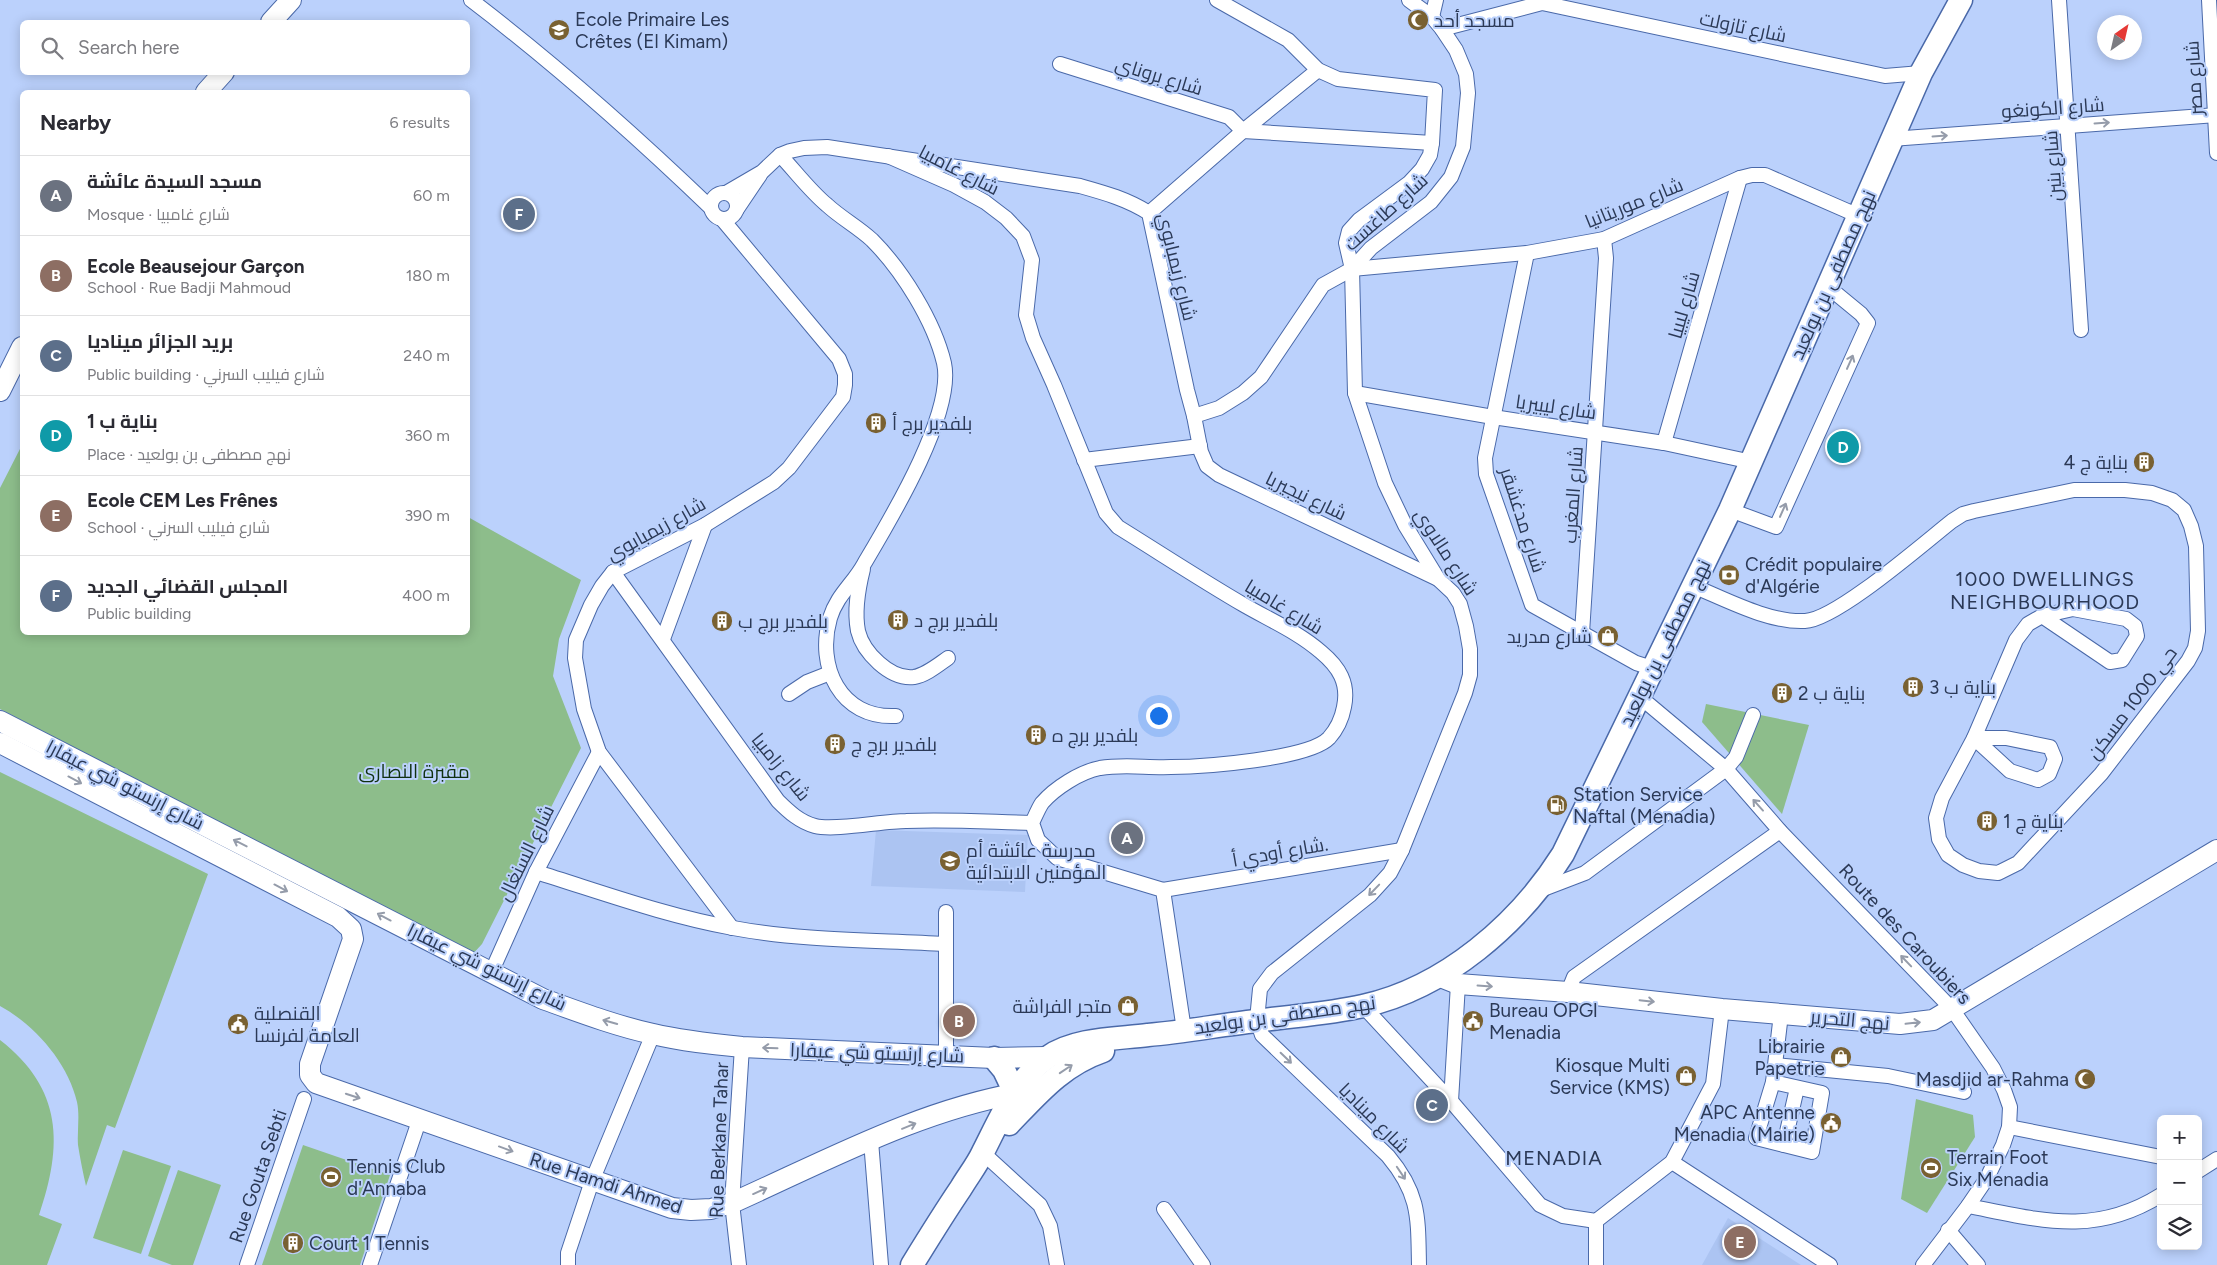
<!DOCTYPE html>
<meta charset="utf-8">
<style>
:root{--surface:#fff;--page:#f7f7f7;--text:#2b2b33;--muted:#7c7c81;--line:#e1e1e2;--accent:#ea580c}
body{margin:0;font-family:Figtree,Cairo,sans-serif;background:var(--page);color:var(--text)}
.controls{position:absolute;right:15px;bottom:15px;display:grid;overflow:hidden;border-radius:8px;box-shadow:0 2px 12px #0003}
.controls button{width:45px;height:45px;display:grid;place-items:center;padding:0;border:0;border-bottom:1px solid var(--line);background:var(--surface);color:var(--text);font:25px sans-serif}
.compass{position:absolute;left:2097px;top:15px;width:45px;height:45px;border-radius:50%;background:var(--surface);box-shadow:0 2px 12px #0003;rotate:34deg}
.you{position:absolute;left:1158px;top:715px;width:18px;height:18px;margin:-12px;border:4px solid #fff;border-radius:50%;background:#1a73e8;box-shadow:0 0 0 8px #1a73e833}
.badge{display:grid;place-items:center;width:32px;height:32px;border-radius:50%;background:var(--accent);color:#fff;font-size:16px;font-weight:700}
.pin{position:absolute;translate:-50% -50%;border:2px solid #fff;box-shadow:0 1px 5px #0006}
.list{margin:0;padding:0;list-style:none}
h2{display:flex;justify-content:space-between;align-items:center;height:65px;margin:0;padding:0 20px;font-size:21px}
h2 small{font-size:16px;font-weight:400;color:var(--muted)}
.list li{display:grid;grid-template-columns:32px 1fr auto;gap:15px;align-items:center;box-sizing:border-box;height:80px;padding:0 20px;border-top:1px solid var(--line)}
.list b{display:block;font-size:19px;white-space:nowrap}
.list p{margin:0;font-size:16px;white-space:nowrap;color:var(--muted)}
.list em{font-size:16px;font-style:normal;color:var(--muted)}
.icon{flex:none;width:28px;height:28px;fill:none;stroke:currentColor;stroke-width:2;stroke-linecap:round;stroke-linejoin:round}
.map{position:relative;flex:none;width:2217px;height:1265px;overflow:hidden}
.search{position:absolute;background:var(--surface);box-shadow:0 2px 12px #0003;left:20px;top:20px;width:450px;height:55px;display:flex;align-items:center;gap:12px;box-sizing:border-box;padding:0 18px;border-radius:8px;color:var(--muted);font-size:19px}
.panel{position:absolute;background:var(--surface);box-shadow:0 2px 12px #0003;left:20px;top:90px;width:450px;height:545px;border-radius:8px}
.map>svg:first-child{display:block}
</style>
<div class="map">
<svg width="2217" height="1265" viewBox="0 0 2217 1265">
<rect width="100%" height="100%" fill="#bbd1fc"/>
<g fill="#acc4f2">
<path d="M876,830L1028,835L1025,892L871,886Z"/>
<path d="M1728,1218L1801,1265H1702Z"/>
</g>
<g fill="#8dbd8b">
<path d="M22,445V632H468V517L581,580L559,639L553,676L581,748L482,944L471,956L0,709V488Z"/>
<path d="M1706,704L1809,725L1782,814L1702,722Z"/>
<path d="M0,772L208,874L115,1128L107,1125L86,1186C83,1173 80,1158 78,1145C77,1131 80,1116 77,1102C68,1063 35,1025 0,1006Z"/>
<path d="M0,1040C63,1089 63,1145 39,1215L62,1224L47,1265H0Z"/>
<path d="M1916,1099L1973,1115L1975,1137L1927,1213L1901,1199Z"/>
<path d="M303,1145L390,1175L360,1265H262Z"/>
<path d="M123,1150L171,1166L141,1254L93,1238Z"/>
<path d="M178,1170L221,1185L193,1265H172L148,1256Z"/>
</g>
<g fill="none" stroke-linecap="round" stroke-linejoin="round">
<g stroke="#4a69a9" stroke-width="16">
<g id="street">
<path d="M471,0C555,64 635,135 711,208"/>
<path d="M1217,0L1288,40L1318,70L1338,79L1435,90L1432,143L1430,155L1422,169L1409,183L1359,220L1349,231L1346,243L1352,269L1355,393L1385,483L1405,525L1438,579L1453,593L1460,604L1466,626L1470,649V675L1465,693L1402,850L1390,873L1370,895L1272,973L1260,989L1257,1020L1262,1035L1388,1156C1420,1194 1418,1218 1419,1265"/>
<path d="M2059,0L2081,330"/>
<path d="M2209,0L2217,153"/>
<path d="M1432,17L1436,0"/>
<path d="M1442,29L1542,3L1885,76L1921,73"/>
<path d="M1060,64L1229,117L1243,131L1432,143"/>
<path d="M1891,139L2217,115"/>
<path d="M780,155C796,172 810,191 827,205C841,218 858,227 872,240C902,270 934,321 944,363C955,413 890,520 864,564C853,584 837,595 830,618C816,666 840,719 896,716"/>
<path d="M888,156L954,185L985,202L1006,218L1023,236L1032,260L1026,315L1033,338L1054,385L1106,513L1118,527C1160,553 1201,580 1244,605C1270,620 1298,632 1321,652C1339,667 1349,683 1344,707C1342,718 1337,729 1329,738C1309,759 1203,767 1171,767C1147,768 1124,764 1100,768C1080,772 1055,788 1042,803C1038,809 1035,817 1032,823L1038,840L1057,858L1163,890L1184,1030"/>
<path d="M726,193L762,172L780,155L790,151L804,148L827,147L1080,186C1105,193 1127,199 1149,213L1187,390L1194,416L1219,408L1243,393L1261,377L1323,285L1352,269L1371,248L1431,202L1451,177L1463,147L1468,93L1466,74L1456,50L1442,29L1432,17L1409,0"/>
<circle cx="724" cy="206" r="13"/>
<path d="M737,209L760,175"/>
<path d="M1149,213L1243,131L1318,70"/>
<path d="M722,219L839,359L845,374V385L843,397L789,468L774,482L705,525L613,572L602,586L591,605L576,640L575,658L584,709L599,752L732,928"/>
<path d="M1527,253L1485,458L1486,474L1532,605L1636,663L1652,668"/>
<path d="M1352,269L1527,253L1604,239L1740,178L1752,175H1765L1859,216"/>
<path d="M1355,393L1493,417L1664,443L1752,462"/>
<path d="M1194,416L1201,452L1207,466L1219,475L1438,579"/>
<path d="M1664,443L1740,178"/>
<path d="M1084,460L1200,446"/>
<path d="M1730,510L1776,527L1868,323L1861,314L1827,286"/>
<path d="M863,569C858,589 854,610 858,631C863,652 890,680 914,677C926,675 938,665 948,658"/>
<path d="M613,572L778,801C789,812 800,822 815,826C835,831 883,821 906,821C948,819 990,822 1032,823"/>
<path d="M1693,586C1725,599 1769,623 1805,621C1836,620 1924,543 1952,521L1963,514L1974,511L2074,490H2125L2152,493L2172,500L2184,510L2191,526L2196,546L2198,631L2195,648L2188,661L2101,774L2018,863L1998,873L1979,871L1963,865L1948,855L1939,839L1936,818L1942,798L1974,738L2016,640L2028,624L2042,616"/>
<path d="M2073,609L2126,619L2135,626L2137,636L2122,660L2110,662L2042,616Z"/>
<path d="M1582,633L1606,258L1604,239"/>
<path d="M663,639L705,525"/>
<path d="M789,694L807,682L830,673"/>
<path d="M1640,697L1726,769L1780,831L1952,1009L1993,1068L2004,1090L2010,1107L2009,1127L2003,1145L1987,1178L1968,1206L1923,1265"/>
<path d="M1974,738H2006L2050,747L2055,759L2049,774L2038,780L2010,771Z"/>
<path d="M536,872C601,892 666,916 733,928C802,941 875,940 945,944"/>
<path d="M1163,890L1402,850"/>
<path d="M1538,891L1585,873L1726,769L1736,757L1753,715"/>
<path d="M946,912V1055"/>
<path d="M491,973L536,872L599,752"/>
<path d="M1568,992L1574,977L1780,831"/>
<path d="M1363,1006L1451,1101L1540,1205L1563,1216L1596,1221L1672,1162L1713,1084L1722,1009"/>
<path d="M1781,1014L1773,1082L1756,1138L1784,1145"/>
<path d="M1776,1065L1888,1076L1964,1092"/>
<path d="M1773,1082L1822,1093L1812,1152L1784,1145L1797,1088"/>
<path d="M1451,1101L1458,984"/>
<path d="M2009,1127L2161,1157"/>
<path d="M871,1141L881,1265"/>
<path d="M983,1153L1040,1205L1050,1226L1057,1265"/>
<path d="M1672,1162L1830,1265"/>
<path d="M2198,1171L2217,1159"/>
<path d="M1968,1206C2040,1220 2094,1237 2161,1195"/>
<path d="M1164,1209L1203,1265"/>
<path d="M1596,1221V1265"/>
<path d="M1948,1230L1978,1265"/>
<path d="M247,1265L304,1099"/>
<path d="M370,1265L420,1118"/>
<path d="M568,1265V1253L592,1181L653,1034"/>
<path d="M739,1265L732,1203L742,1047"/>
</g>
</g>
<g stroke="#4a69a9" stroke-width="22">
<g id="secondary">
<path d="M271,22L291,0"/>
<path d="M206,92L224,72"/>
<path d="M0,391L22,347"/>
<path d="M0,721L543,999C579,1012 616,1026 653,1034C682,1041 712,1044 742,1047L994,1058L1048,1057"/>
<path d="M0,743L338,917L351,929L353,939L310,1064V1075L316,1083L672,1208L691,1210L711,1209L732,1203C826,1161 921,1109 1024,1092"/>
<path d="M1438,976L1458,984L1568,992L1722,1009L1900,1024L1933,1020L2217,850"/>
</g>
</g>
<g stroke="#4a69a9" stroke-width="25">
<g id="primary">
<path d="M994,1058L1004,1070L1015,1093"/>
<path d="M1009,1124C1038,1094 1062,1065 1103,1051"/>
<path d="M912,1265C928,1239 944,1213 961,1188C968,1176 977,1165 983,1152C1000,1119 1016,1079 1048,1057C1075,1038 1117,1039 1148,1035C1184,1032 1220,1025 1256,1021C1291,1016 1328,1014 1363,1006C1445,988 1519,924 1563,854L1730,510L1921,73L1961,0"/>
</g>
</g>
<use href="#street" stroke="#fff" stroke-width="14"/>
<use href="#secondary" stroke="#fff" stroke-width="20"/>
<use href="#primary" stroke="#fff" stroke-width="22"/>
</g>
<defs><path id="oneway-shaft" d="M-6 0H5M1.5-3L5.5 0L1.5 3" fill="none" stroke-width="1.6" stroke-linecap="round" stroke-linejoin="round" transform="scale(1.25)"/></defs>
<g stroke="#959caa">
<use href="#oneway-shaft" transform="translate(2102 123) rotate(-4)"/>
<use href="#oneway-shaft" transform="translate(1940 136) rotate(-4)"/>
<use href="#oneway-shaft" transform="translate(1850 362) rotate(-66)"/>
<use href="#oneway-shaft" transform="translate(1783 510) rotate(-66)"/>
<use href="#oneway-shaft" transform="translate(75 780) rotate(28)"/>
<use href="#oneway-shaft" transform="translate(1758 805) rotate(-132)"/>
<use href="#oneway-shaft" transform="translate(240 843) rotate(-153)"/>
<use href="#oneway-shaft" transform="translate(281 888) rotate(28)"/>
<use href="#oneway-shaft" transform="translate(1374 890) rotate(134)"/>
<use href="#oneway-shaft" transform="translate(384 917) rotate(-152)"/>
<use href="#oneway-shaft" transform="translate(1906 961) rotate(-134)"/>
<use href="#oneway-shaft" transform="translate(1485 986) rotate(4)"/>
<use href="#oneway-shaft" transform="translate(1647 1001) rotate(6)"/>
<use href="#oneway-shaft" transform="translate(610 1022) rotate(-164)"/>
<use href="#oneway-shaft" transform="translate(1913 1023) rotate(-6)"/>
<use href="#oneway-shaft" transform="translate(770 1048) rotate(-178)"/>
<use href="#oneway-shaft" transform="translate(1286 1058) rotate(44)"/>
<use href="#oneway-shaft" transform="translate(1066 1069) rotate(-34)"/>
<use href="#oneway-shaft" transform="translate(353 1096) rotate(18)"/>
<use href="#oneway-shaft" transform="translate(909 1126) rotate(-22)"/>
<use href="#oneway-shaft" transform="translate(506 1149) rotate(20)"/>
<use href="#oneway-shaft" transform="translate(1401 1173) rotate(56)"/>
<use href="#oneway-shaft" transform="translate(760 1191) rotate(-24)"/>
</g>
<defs>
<g id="mosque-disc" transform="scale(1.125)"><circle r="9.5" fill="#796132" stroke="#bbd1fc"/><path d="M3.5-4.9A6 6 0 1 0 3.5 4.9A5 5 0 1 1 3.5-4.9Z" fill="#fff"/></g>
<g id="school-disc" transform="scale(1.125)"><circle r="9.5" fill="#796132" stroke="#bbd1fc"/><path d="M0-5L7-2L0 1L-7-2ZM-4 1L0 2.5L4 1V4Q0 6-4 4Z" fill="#fff"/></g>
<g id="building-disc" transform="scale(1.125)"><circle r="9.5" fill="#796132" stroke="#bbd1fc"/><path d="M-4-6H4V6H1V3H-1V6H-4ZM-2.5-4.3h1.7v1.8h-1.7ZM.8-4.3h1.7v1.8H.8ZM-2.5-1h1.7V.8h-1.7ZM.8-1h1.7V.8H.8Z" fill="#fff"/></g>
<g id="bank-disc" transform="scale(1.125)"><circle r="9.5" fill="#796132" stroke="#bbd1fc"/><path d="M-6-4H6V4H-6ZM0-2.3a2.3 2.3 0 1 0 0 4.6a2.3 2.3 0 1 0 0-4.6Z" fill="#fff"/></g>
<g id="shop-disc" transform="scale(1.125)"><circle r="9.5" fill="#796132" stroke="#bbd1fc"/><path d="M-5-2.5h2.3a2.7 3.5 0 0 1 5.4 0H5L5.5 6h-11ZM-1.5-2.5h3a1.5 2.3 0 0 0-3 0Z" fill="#fff"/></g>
<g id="fuel-disc" transform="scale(1.125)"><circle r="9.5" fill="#796132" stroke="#bbd1fc"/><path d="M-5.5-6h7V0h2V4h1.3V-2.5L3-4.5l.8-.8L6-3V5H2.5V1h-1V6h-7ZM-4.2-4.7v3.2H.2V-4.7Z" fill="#fff"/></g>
<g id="civic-disc" transform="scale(1.125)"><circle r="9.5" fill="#796132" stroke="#bbd1fc"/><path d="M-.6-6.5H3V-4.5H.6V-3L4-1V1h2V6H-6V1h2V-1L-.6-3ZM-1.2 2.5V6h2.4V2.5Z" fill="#fff"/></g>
<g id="stadium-disc" transform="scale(1.125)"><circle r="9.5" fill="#796132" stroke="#bbd1fc"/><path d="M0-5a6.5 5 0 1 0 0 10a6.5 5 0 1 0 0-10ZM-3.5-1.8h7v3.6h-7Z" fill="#fff"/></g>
</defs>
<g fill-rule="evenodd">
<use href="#mosque-disc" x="1418" y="20"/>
<use href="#school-disc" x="559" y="30"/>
<use href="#building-disc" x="876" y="423"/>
<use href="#building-disc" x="2144" y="462"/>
<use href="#bank-disc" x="1729" y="575"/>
<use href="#building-disc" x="898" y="620"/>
<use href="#building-disc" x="722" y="621"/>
<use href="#shop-disc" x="1608" y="636"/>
<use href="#building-disc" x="1913" y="687"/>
<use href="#building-disc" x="1782" y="693"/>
<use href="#building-disc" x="1036" y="735"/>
<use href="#building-disc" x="835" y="744"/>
<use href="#fuel-disc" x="1557" y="805"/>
<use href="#building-disc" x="1987" y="821"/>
<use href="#school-disc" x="950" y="861"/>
<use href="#shop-disc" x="1128" y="1006"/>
<use href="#civic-disc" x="1473" y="1021"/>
<use href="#civic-disc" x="238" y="1024"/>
<use href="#shop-disc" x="1841" y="1057"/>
<use href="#shop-disc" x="1686" y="1076"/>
<use href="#mosque-disc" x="2085" y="1079"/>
<use href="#civic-disc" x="1831" y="1123"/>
<use href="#stadium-disc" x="1931" y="1168"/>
<use href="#stadium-disc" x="331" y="1177"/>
<use href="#building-disc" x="293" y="1243"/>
</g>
<g text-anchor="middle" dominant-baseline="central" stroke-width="4" stroke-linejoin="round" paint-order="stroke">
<g font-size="19" fill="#2b3956" stroke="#bbd1fc" text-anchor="start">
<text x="575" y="19">Ecole Primaire Les<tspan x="575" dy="22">Crêtes (El Kimam)</tspan></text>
<text x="1434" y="20">مسجد أحد</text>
<text x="892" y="423">بلفدير برج أ</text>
<text x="2128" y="462" text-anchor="end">بناية ج 4</text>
<text x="1745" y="564">Crédit populaire<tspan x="1745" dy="22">d'Algérie</tspan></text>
<text x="914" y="620">بلفدير برج د</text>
<text x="738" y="621">بلفدير برج ب</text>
<text x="1592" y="636" text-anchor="end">شارع مدريد</text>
<text x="1929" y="687">بناية ب 3</text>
<text x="1798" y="693">بناية ب 2</text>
<text x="1052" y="735">بلفدير برج ه</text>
<text x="851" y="744">بلفدير برج ج</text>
<text x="1573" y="794">Station Service<tspan x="1573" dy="22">Naftal (Menadia)</tspan></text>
<text x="2003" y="821">بناية ج 1</text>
<text x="966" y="850">مدرسة عائشة أم<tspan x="966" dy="22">المؤمنين الابتدائية</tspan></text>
<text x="1112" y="1006" text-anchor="end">متجر الفراشة</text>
<text x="1489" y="1010">Bureau OPGI<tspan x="1489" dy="22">Menadia</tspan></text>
<text x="254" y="1013">القنصلية<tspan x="254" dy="22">العامة لفرنسا</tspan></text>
<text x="1825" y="1046" text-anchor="end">Librairie<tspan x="1825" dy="22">Papetrie</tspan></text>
<text x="1670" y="1065" text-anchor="end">Kiosque Multi<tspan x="1670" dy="22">Service (KMS)</tspan></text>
<text x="2069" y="1079" text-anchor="end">Masdjid ar-Rahma</text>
<text x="1815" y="1112" text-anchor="end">APC Antenne<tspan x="1815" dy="22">Menadia (Mairie)</tspan></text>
<text x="1947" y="1157">Terrain Foot<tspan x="1947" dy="22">Six Menadia</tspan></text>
<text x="347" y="1166">Tennis Club<tspan x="347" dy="22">d'Annaba</tspan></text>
<text x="309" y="1243">Court 1 Tennis</text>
</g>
<g font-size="19" fill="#2b3956" stroke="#bbd1fc">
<text transform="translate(1743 27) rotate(12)">شارع تازولت</text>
<text transform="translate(1159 76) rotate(17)">شارع بروناي</text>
<text transform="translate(2194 78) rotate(-93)">شارع مصر</text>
<text transform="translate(2053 108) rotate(-4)">شارع الكونغو</text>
<text transform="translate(2053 166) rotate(-94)">شارع بنين</text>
<text transform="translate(959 170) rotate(27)">شارع غامبيا</text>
<text transform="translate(1634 203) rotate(-22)">شارع موريتانيا</text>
<text transform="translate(1386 212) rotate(-42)">شارع طاغست</text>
<text transform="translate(1177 267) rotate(76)">شارع زيمبابوي</text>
<text transform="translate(1833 275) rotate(-66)">نهج مصطفى بن بولعيد</text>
<text transform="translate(1684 305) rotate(-74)">شارع ليبيا</text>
<text transform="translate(1556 407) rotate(8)">شارع ليبيريا</text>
<text transform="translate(1573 495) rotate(-86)">شارع المغرب</text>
<text transform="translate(1306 496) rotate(26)">شارع نيجيريا</text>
<text transform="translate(1523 520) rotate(72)">شارع مدغشقر</text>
<text transform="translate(656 529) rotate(-29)">شارع زيمبابوي</text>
<text transform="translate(1446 552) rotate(57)">شارع مالاوي</text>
<text transform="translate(1284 607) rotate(31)">شارع غامبيا</text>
<text transform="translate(1665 643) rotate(-64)">نهج مصطفى بن بولعيد</text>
<text transform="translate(2132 703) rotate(-53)">حي 1000 مسكن</text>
<text transform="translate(781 767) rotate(51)">شارع زامبيا</text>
<text transform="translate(125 785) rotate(27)">شارع إرنستو شي عيفارا</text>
<text transform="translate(1280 852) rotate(-10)">شارع أودي أ.</text>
<text transform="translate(526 853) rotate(-64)">شارع السنغال</text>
<text transform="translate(1905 934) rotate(47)">Route des Caroubiers</text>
<text transform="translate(487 967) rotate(26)">شارع إرنستو شي عيفارا</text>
<text transform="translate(1285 1015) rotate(-8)">نهج مصطفى بن بولعيد</text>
<text transform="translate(1850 1020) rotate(5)">نهج التحرير</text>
<text transform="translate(877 1053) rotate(2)">شارع إرنستو شي عيفارا</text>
<text transform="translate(1374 1118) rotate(45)">شارع ميناديا</text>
<text transform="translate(719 1140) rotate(-88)">Rue Berkane Tahar</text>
<text transform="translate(258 1176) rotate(-71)">Rue Gouta Sebti</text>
<text transform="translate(606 1183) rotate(18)">Rue Hamdi Ahmed</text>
</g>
<g font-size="19" fill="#103110" stroke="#bbd1fc">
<text x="414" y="771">مقبرة النصارى</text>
</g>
<g font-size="20" letter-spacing="1" fill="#2b3956" stroke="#bbd1fc">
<text x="2045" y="579">1000 DWELLINGS<tspan x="2045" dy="23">NEIGHBOURHOOD</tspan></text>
<text x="1554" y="1158">MENADIA</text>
</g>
</g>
</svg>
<div class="controls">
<button>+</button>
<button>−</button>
<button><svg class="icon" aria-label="layers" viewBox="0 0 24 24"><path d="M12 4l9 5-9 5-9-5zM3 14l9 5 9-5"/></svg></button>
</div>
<svg class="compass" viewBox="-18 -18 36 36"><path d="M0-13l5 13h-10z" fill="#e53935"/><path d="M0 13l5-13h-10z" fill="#7c7c81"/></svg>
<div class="you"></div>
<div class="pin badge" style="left:1127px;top:838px;background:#6b7280">A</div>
<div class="pin badge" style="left:959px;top:1021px;background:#8d6e63">B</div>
<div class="pin badge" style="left:1432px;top:1105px;background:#5c6f8a">C</div>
<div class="pin badge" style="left:1843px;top:447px;background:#0f9aa8">D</div>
<div class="pin badge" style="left:1740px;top:1242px;background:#8d6e63">E</div>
<div class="pin badge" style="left:519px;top:214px;background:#5c6f8a">F</div>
<div class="search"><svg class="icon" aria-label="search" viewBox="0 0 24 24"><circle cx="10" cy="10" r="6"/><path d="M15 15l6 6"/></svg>Search here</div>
<section class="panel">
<h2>Nearby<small>6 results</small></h2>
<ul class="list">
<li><span class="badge" style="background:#6b7280">A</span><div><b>مسجد السيدة عائشة</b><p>Mosque · شارع غامبيا</p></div><em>60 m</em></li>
<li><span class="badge" style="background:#8d6e63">B</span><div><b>Ecole Beausejour Garçon</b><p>School · Rue Badji Mahmoud</p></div><em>180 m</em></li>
<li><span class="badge" style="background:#5c6f8a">C</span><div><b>بريد الجزائر ميناديا</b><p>Public building · شارع فيليب السرني</p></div><em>240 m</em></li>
<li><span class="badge" style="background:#0f9aa8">D</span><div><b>بناية ب 1</b><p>Place · نهج مصطفى بن بولعيد</p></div><em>360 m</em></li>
<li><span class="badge" style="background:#8d6e63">E</span><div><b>Ecole CEM Les Frênes</b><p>School · شارع فيليب السرني</p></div><em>390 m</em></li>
<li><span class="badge" style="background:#5c6f8a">F</span><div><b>المجلس القضائي الجديد</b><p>Public building</p></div><em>400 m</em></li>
</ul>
</section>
</div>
